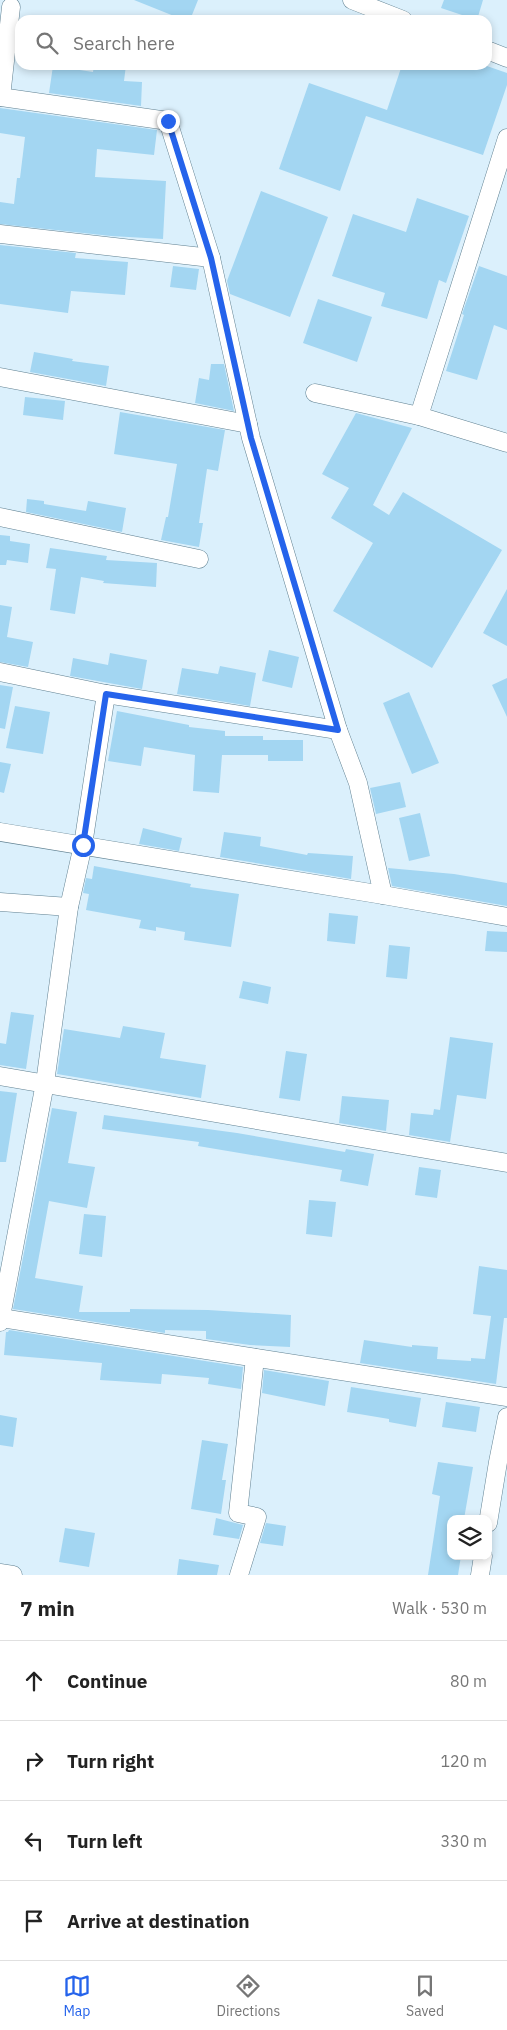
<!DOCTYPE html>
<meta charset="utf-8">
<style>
:root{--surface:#fff;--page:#f2f2f2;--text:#222;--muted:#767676;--line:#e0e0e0;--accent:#2563eb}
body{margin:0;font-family:"IBM Plex Sans",sans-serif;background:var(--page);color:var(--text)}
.controls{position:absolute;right:15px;bottom:15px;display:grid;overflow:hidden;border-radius:10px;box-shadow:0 2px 8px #0003}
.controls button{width:45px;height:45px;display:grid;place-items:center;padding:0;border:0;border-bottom:1px solid var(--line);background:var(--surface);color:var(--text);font:25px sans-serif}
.stop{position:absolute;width:15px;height:15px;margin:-11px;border:4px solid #2563eb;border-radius:50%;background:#fff}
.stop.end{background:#2563eb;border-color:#fff;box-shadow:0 1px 5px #0008}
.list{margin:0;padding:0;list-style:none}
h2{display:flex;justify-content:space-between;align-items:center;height:65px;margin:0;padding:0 20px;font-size:21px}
h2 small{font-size:16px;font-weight:400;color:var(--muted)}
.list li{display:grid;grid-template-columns:32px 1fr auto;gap:15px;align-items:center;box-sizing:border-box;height:80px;padding:0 20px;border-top:1px solid var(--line)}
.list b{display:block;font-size:19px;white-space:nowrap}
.list em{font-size:16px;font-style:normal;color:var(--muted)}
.icon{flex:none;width:28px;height:28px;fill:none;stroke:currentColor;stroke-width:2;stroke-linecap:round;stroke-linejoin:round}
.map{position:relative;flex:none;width:507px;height:1575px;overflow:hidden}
.search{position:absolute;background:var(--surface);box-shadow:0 2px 8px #0003;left:15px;right:15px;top:15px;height:55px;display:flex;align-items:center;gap:12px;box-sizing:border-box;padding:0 18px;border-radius:15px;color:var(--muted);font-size:19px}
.sheet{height:385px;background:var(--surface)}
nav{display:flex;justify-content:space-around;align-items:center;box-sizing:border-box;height:70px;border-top:1px solid var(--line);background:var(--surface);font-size:14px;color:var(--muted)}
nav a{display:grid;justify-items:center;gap:2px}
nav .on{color:var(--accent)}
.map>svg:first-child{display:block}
</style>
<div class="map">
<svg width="507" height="1575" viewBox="0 0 507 1575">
<rect width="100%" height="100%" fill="#dbf0fc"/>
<g fill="#a3d6f2">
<path d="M134,0H198L190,20H184Z"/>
<path d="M444,0H483L477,20L441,8Z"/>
<path d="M94,65H126L124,81L142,82L141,106L49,93L53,66L93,72Z"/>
<path d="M402,65H484L507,73V85L483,155L366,116L340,191L279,169L309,83L387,110Z"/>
<path d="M0,108L157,130L154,155L97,149L95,177L166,181L163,239L111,236L0,224V202L14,204L17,178H20L25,137L0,133Z"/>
<path d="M261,191L328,217L290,317L230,294L227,281Z"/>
<path d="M417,198L469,216L446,283L439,280L427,319L381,306L385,293L332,276L353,214L406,232Z"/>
<path d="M0,245L76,253L75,258L128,262L125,295L71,291L68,313L0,304Z"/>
<path d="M173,266L199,269L196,290L170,287Z"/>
<path d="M479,266L507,276V330L494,325L477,380L446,371L464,315L462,314Z"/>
<path d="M318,299L372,317L357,362L303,343Z"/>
<path d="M34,352L73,359L72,361L109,366L106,386L30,372Z"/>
<path d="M211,364H224L234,411L195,403L199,378L209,380Z"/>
<path d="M25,397L65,401L63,420L23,415Z"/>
<path d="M120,412L225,430L218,471L207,469L199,523H203L199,547L161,540L166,517H168L177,464L114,454Z"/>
<path d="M356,413L412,428L373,505L389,515L403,492L502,550L432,668L333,611L373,543L331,518L349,488L322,474Z"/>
<path d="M27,499L44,501V504L86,511L88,501L126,508L122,532L26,512Z"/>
<path d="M0,535L10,536V541L30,544L28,563L7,560L6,565H0Z"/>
<path d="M50,548L107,556L106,560L157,563L156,587L103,583L104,581L81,577L75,614L50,610L56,569L46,568Z"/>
<path d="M507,589V646L483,633Z"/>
<path d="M0,605L12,607L7,637L33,642L28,667L0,662Z"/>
<path d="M269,650L299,657L292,688L262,681Z"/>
<path d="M110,653L147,660L142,689L70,676L73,658L108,665Z"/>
<path d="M220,666L256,673L250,706L177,694L182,668L218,674Z"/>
<path d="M507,678V717L492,685Z"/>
<path d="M0,685L13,687L5,729L0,728Z"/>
<path d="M409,692L439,763L412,774L383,703Z"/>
<path d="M15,706L50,712L43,754L6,748Z"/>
<path d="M117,711L189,725V727L225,731V736H263V740H303V761H268V755H222L219,793L193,791L195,755L144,747L141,766L108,761Z"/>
<path d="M0,762L11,764L4,793L0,792Z"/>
<path d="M400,782L406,807L376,814L370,788Z"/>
<path d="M420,813L430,856L409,861L399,818Z"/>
<path d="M143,828L182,838L179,851L139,844Z"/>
<path d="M224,832L261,837L260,846L307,855L308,853L353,856L351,879L220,857Z"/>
<path d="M94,866L191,884L190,887L239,894L231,947L184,940L185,932L156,927V931L139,928L141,920L86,910L89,894L83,893L86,878L92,879Z"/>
<path d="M388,868L454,874L507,883V906L392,886Z"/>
<path d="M329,913L358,916L355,944L327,941Z"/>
<path d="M487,931L507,932V952L485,951Z"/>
<path d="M389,945L410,947L407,979L386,977Z"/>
<path d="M243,981L271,987L268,1004L239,998Z"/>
<path d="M11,1012L34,1015L26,1069L0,1065V1043L6,1044Z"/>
<path d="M123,1026L165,1033L160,1058L206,1065L201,1098L57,1074L64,1029L120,1038Z"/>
<path d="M450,1037L493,1043L486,1099L457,1095L450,1142L409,1135L411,1113L433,1115L434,1109L440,1110Z"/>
<path d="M286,1051L307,1054L300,1101L279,1098Z"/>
<path d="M0,1091L17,1093L6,1162H0Z"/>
<path d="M342,1096L389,1100L386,1131L339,1123Z"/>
<path d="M52,1108L77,1112L68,1163L95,1167L87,1208L49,1201L35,1278L83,1286L79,1312H130V1309L208,1310L291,1315L290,1347L250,1345L206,1339V1331L165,1330V1333L13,1309Z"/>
<path d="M104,1115L237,1133L345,1152L346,1149L374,1154L368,1186L340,1181L342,1170L198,1146L199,1142L102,1129Z"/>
<path d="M419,1167L441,1170L437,1198L415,1195Z"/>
<path d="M309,1200L336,1202L332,1237L306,1234Z"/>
<path d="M84,1214L106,1216L102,1257L79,1254Z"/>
<path d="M479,1266L507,1270V1318H504L496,1384L360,1363L364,1340L412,1347V1345L438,1347L437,1359L471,1361V1358L485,1359L491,1316L473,1314Z"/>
<path d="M9,1330L243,1367L241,1389L208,1384L209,1378L162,1374L161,1384L100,1380L102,1363L4,1355L6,1332H8Z"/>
<path d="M264,1370L329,1381L325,1406L262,1393Z"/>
<path d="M351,1387L421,1398L416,1427L389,1422V1419L347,1412Z"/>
<path d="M446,1402L480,1407L476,1432L442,1427Z"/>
<path d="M0,1415L17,1418L13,1447L0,1445Z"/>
<path d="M202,1440L228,1444L222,1480H226L221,1514L191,1509Z"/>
<path d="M438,1462L473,1467L464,1519H451V1556H461L458,1575H428L440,1496L432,1494Z"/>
<path d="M216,1518L243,1525L239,1539L213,1535Z"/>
<path d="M266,1523L286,1526L283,1546L260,1543Z"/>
<path d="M65,1528L95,1533L89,1567L59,1562Z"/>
<path d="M179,1559L219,1565L217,1575H177Z"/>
</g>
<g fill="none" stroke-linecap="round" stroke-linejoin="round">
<g stroke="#608091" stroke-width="19">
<g id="minor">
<path d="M352,0L403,20"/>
<path d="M487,50L507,58"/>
<path d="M0,97L168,121L211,258L251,438L338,730"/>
<path d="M1,97L11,7"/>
<path d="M0,234L211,258"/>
<path d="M0,377L248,424"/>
<path d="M315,393L419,416L507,443"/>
<path d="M419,416L507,138"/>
<path d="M0,517L199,559"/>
<path d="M0,672L106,694"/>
<path d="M0,832L383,895L507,917"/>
<path d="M0,902L69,907"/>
<path d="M0,1076L507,1163"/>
<path d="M1,1318L507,1397"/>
<path d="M0,1322L45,1083L69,907L83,845L106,694L338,730L358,783L383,895"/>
<path d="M488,1523L498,1462L507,1417"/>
<path d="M0,1573L13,1575"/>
<path d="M239,1575L257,1517L238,1513L255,1358"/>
<path d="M480,1575L483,1556"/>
</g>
</g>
<use href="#minor" stroke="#fff" stroke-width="18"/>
</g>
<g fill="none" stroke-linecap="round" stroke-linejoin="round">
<path stroke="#2563eb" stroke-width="6" d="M83,845L106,694L338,730L251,438L211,258L168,121"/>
</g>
</svg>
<div class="controls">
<button><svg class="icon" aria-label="layers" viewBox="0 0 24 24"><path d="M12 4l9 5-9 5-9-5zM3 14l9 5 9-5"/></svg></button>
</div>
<div class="stop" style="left:83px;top:845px"></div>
<div class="stop end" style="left:168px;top:121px"></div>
<div class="search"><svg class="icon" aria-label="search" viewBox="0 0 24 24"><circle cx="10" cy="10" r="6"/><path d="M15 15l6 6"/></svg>Search here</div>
</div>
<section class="sheet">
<h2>7 min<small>Walk · 530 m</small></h2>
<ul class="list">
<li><svg class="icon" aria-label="ahead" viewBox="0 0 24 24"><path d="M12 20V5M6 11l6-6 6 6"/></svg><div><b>Continue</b></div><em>80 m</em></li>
<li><svg class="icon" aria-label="right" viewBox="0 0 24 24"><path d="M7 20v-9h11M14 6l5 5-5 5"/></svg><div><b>Turn right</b></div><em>120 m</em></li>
<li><svg class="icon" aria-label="left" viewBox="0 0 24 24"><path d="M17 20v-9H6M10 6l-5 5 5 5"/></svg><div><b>Turn left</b></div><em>330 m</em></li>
<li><svg class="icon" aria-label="arrive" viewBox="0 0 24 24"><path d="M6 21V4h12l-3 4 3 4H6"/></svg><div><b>Arrive at destination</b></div></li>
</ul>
</section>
<nav>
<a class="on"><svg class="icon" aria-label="map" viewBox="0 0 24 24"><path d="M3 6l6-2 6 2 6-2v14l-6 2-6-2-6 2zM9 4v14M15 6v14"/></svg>Map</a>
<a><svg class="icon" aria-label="directions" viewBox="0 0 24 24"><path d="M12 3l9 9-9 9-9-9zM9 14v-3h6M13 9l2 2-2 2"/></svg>Directions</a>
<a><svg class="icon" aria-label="saved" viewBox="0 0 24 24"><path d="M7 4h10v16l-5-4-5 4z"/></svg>Saved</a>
</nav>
